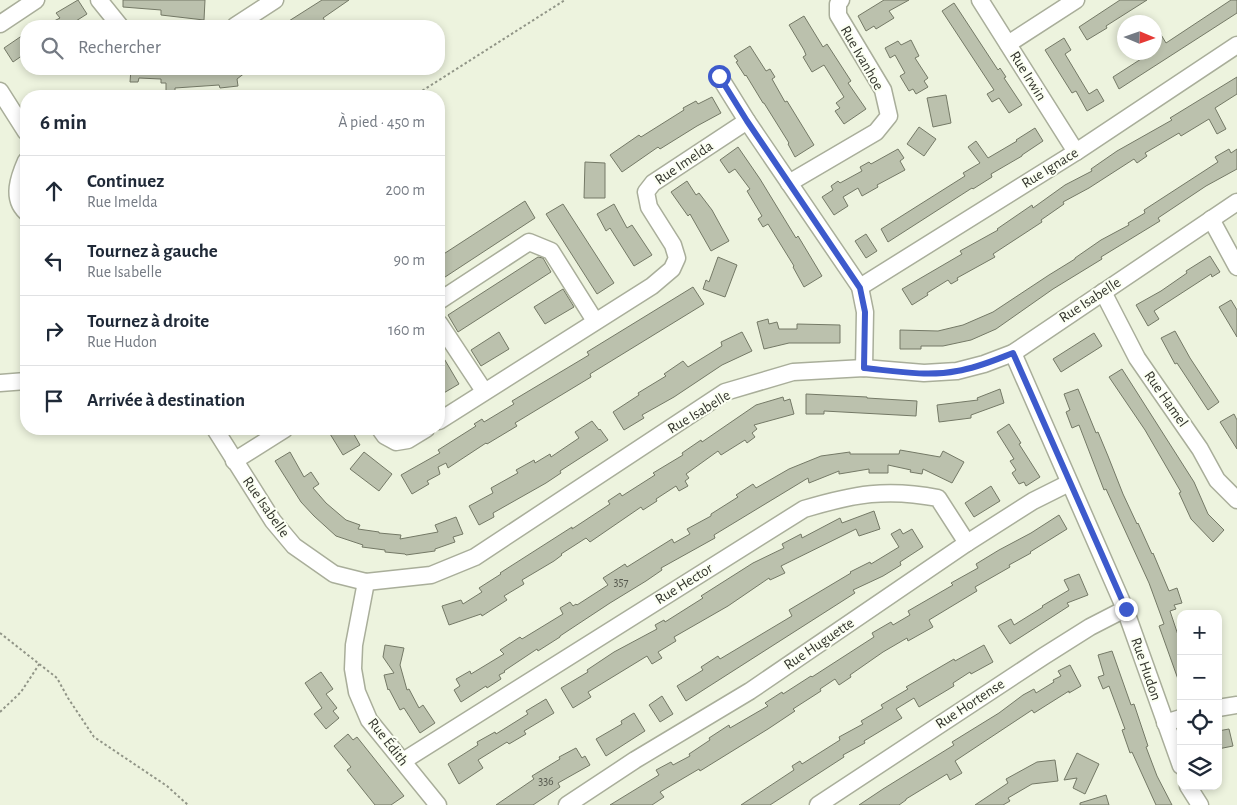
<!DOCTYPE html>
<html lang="fr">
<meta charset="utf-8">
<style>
:root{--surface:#fff;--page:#f2f2f3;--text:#1f2937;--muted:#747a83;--line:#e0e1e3}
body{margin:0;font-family:"Alegreya Sans",sans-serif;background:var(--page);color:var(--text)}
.controls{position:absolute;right:15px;bottom:15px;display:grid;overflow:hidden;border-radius:10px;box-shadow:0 2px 8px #0003}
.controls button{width:45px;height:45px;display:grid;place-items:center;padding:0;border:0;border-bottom:1px solid var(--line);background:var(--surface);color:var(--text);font:25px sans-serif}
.compass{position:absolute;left:1117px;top:15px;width:45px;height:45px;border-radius:50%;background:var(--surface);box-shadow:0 2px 8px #0003;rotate:92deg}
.stop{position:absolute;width:15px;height:15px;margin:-11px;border:4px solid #3d5acc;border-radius:50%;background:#fff}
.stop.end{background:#3d5acc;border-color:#fff;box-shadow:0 1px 5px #0008}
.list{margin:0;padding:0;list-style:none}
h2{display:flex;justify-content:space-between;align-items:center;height:65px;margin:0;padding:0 20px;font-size:21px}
h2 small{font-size:16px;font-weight:400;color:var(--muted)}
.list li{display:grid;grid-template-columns:32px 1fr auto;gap:15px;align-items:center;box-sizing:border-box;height:70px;padding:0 20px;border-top:1px solid var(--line)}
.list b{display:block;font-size:19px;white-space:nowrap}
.list p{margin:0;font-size:16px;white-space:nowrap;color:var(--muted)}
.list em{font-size:16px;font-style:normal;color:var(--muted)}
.icon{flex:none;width:28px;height:28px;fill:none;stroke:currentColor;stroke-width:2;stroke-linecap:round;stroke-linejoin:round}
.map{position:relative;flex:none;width:1237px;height:805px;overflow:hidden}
.search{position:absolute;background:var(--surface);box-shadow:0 2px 8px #0003;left:20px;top:20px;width:425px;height:55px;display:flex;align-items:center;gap:12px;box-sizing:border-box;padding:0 18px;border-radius:20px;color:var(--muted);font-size:19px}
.panel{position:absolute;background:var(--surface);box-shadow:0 2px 8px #0003;left:20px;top:90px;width:425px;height:345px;border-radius:20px}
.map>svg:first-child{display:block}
</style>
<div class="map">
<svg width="1237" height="805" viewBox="0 0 1237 805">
<rect width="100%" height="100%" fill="#edf3de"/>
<g fill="#bbc1ad" stroke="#747966">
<path d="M78,0L87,14L68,26H44L60,18L56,13Z"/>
<path d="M123,0H205L204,20L161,15V10L123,7Z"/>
<path d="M322,0H349L323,18L326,22L319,26H281Z"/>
<path d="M884,0H909L889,11L894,18L876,29L874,26L866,31L858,16Z"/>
<path d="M1120,0H1147L1106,26L1107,28L1087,40L1079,27Z"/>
<path d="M1231,0H1237V13L1119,89L1113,77L1152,52H1154V23L1166,43Z"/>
<path d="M954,3L998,70L1000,68L1006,77L1004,78L1022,105L1009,113L999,98L992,102L987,94L994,90L942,11Z"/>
<path d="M804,16L823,47L827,44L851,81L848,83L866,109L844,124L835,111L840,108L836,103L844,97L824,65L812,72L803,57L806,55L804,50L789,25Z"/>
<path d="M26,33V53L13,62L4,48Z"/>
<path d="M1064,38L1071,50L1065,54L1089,94L1097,89L1104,101L1087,111L1076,91L1072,93L1045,50Z"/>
<path d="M911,40L919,56L915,58L928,78L924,81L928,87L916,94L913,89L909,91L900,76L905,73L895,55L890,58L885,48L898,41L901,45Z"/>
<path d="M750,46L766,71L770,69L775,77L772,79L785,102L787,101L814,145L795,157L788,144L789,143L764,103H763L746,75L745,76L736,62L738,61L734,56Z"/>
<path d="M131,69H184V72L216,69H250L237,79L238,86L220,88L219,85L175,88V91H166V83H161V79L139,78L138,82H130Z"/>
<path d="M1237,77V94L1215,108L1226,129L1217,134L1209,119L1181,136L1179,133L1145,153L1147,156L1137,163L1134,159L1089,188L1063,202L1064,204L1041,220L1042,222L993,254L995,257L957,278L958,280L951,284L948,280L927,293L928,295L912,305L902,289L962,254L960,251L998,230L997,229L1032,205L1033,208L1065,185L1092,171L1091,169L1117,151L1172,120L1170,118Z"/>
<path d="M946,95L951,123L933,127L927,98Z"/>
<path d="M712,97L721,113L697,126L660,149L658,147L622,172L610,155L639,135L641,137L684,110L683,108L696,101L698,104Z"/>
<path d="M919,127L936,139L924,156L907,144Z"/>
<path d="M1035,128L1043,141L1022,155V156L991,174L992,177L973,189L972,188L888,242L881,229L965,176L963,173L980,163L968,147L976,141L988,158L1017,141L1016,140Z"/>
<path d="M738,147L760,179L796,238L798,236L822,276L804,287L793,267L794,266L768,224L763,227L758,219L762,216L747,191L750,189L735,169L729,173L720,160Z"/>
<path d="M898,149L904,158L900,161L905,170L877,185L878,187L862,196L858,188L843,197L848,206L834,215L822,197L833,190L831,186L838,181L840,183L862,171L860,167L869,162L871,164Z"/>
<path d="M1229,149L1231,153L1237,149V169L1206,186L1158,218L1160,221L1101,257L1102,259L1053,289L996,329L971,340L943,346H921V349H900V330L938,331L963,325L993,312L1049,275L1075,259V258L1101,240L1129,225L1128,223L1145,213L1144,210L1218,162L1215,157Z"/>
<path d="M585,162L605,163V198H584Z"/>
<path d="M687,181L696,195L699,193L712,210L729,241L711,251L690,214L688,216L671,192Z"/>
<path d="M525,201L535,218L439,281V257Z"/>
<path d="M563,204L614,283L597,294L546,214Z"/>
<path d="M614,204L627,228L632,225L652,255L634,266L610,228L606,231L597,214Z"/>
<path d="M866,234L877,251L866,258L855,241Z"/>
<path d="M1210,256L1220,272L1212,277L1211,274L1154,311L1159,319L1148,326L1136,305L1161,291L1187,273L1186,271Z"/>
<path d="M538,257L543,258L551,272L458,332L448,315Z"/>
<path d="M718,257L737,265L725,297L703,289L706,280L709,282Z"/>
<path d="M693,287L704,304L590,374L591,377L515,423L517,426L487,444L486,443L448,468L446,463L438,467L440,474L427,481L429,484L412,494L401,475L440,453L438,450L476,426L474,424L482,419L484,422L514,404L512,401L589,355L587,352Z"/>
<path d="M563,289L574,307L545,324L534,307Z"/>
<path d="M1231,300L1237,310V337L1219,307Z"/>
<path d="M768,319L769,324L777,322L779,329H797V324L840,325V343H789L764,349L757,322Z"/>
<path d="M1175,331L1190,358L1219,402L1208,410L1177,363L1175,364L1161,338Z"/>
<path d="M499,332L509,349L481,366L471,350Z"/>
<path d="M742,332L752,351L722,365L674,397L642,415L644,418L624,430L613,412L639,395L638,393L666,376L664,374L683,361L688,367L722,346L721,342Z"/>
<path d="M1094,333L1102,346L1061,372L1053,359Z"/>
<path d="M439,350L459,384L442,394L439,388Z"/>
<path d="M1122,369L1194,482L1208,514L1224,530L1213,542L1191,519L1179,493L1181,492L1145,430L1109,377Z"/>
<path d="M1000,389L1004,403L971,415V418L939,422L937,405L978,400L977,398Z"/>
<path d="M1078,389L1096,433L1098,432L1108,456L1123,494L1137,524L1138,523L1152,554L1153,553L1169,591L1177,588L1182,603L1174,605L1176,609L1170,611L1181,644V682H1179L1159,626L1164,624L1149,583L1106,489L1104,490L1079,425L1072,428L1066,412L1070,410L1064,394Z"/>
<path d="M806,394L867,397V398L917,401L916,416L824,411V414H806Z"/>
<path d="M783,397L784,401L790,399L794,414L754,425L757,429L752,433L755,437L747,443L745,440L721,455L718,451L686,474L689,478L685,481L688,486L679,491L676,486L656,499L657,501L643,510L641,507L590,542L586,538L561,554L562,555L554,561L522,580L524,584L504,596L507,600L482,616L481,614L449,625L442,606L461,600L463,604L482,592L479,588L501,574L500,573L572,527V529L610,504L608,501L620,493L622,496L655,475L653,473L683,455L682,453L701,440L702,442L756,405Z"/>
<path d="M1234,414L1237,420V449L1220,422Z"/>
<path d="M592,421L599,430L600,429L608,440L560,471L561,473L546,483L493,513L494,517L479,525L469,506L493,493L491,488L518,473L516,470L534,460L535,463L550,454L551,457L579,438L575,432Z"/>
<path d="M1009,424L1021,443L1019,444L1040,477L1026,486L1024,482L1019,484L1012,473L1016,470L1010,461L1014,459L997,432Z"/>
<path d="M327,429H351L360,445L343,455Z"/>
<path d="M900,450L940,457L943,451L964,462L952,483L923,469L922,474L910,472L911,470L888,465V473H869V469L839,474V471L809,483L808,478L714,535L715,538L661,568L662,570L646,581L610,603L560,636V637L538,651L537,649L504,671L505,672L499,675L501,679L487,688L486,686L461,702L454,690L460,686L456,679L470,671L471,674L504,654L500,650L520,637L522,639L563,614L560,608L570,602L573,606L576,604L577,605L608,585L603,578L625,564L627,567L672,539L674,543L690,534L687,529L711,516V514L738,497L736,495L753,484L756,488L789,469L821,456L850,452V454H899Z"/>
<path d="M290,452L304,477L311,472L319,484L313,488L326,503L346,520L360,525L358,529L379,532V533L401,535L400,539L438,532L435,525L456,517L463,534L453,537L455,542L435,549V551L406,555L405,554L385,552V550L362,547L363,545L336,536L314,516L301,502L275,461Z"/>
<path d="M364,452L392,474L379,491L350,469Z"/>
<path d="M991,486L1000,501L974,517L965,503Z"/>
<path d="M874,511L880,529L859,536L856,529L781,566L785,573L770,580L769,578L728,606L674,637L676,641L658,652L662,658L652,664L647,656L588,692L591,697L573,708L561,688L588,672L587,670L614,652L657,629L655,625L664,620L665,622L703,598L701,596L753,563L784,548L782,544L801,534L802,538L840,518L842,523Z"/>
<path d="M1059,515L1067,529L1030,552L1031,553L1009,565L1010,567L975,587L977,591L929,620L933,627L908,641L907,638L883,652L850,675L851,677L839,685L835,679L820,689L821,691L793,709L795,711L768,729L700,771L699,769L660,792L664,797L652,805H610L659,775L656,770L671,762L673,765L690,756L689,754L710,740L709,738L729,725L730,728L768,706L765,703L782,692L783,694L811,676L812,677L874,637L872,633L891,622L893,625L910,615L908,611L953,585L951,583L978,568L976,564L999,550L1031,533Z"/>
<path d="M900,529L903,534L912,529L923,547L900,562L901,565L883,576L853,590L855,593L686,701L677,686L703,670L701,667L718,656L720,659L792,616L789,610L851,573L850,572L870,562L871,564L899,547L891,534Z"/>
<path d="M1079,574L1088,595L1067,603L1069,606L1010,644L998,626L1011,619L1014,625L1043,607L1042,606L1069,590L1064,580Z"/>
<path d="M385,645L404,648L400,665L407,690L409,689L419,708L423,705L435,723L420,733L404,708L400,710L389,689L388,690L384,675L394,673L383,657Z"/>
<path d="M984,645L993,662L971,674L970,672L953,683L954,686L919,707L914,698L896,709L902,718L864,741L865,743L843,755L844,757L770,805H741L794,770L792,766L800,761L802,764L840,740L839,737L863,724L861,721L883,708L881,705L908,689L906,687L954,659L955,661Z"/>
<path d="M1112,651L1131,705L1134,704L1148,746L1146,747L1157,776L1172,805H1156L1132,752L1130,753L1122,730L1125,729L1109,686L1103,689L1098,677L1104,675L1098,655Z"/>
<path d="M1070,665L1081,686L1069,693V691L1034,713L1032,710L955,761L962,773L950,780L947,774L906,799V800L899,805H859L883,789L954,745L952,742L999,713L1023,695L1034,689L1036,693L1054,682L1053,680L1061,676L1058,671Z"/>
<path d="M321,672L333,689L326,694L337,708L333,711L339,718L326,729L314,714L322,708L305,683Z"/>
<path d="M662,696L673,714L660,722L649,705Z"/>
<path d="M546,699L554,713L524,731L526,734L509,744L507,742L478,760L483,768L459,784L448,764L478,745L477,742L495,732L496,734L528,714L526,711Z"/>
<path d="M634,713L645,731L606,756L596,739L622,724L621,721Z"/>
<path d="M1229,729L1233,746L1218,749V731Z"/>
<path d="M348,734L353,740L357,737L404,796L391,805H375L347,770L351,767L334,746Z"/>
<path d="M576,748L582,758L585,756L590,765L558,783L560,787L533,805H496L534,779L532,776L560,759L559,757Z"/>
<path d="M1077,753L1099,764L1085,794L1073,788L1077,778L1064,780Z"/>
<path d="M1055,760L1058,781L1032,784L1008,798L1010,801L1003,805H975L1008,783L1006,779L1037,762Z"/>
<path d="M1106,795L1109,805H1080V803Z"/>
</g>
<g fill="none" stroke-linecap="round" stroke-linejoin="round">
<g stroke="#a9ae9a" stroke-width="19">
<g id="minor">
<path d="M99,0L120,26"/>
<path d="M980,0L1076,152"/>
<path d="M0,24L36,0"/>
<path d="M235,26L275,0"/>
<path d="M1008,44L1076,0"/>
<path d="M719,76L747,121L860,287L865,312L864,368"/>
<path d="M0,91L26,132"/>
<path d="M26,161C19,177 11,198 26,212"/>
<path d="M789,183L876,132L889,116L883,90L838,15V4L841,0"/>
<path d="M1211,219L1237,267"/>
<path d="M860,287L1076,152L1237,45"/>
<path d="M1103,292L1137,358L1200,449L1217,480L1237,500"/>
<path d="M439,301L529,242L551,251L595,321"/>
<path d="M439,323L484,391"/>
<path d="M1013,353L1125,609L1181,766"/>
<path d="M0,383L26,381"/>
<path d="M439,421L652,286L672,269L677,258L673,245L649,207L646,192L653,183L747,121"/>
<path d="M215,429L273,521L294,546L334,574L366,582L431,575L475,557L725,392L793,372L864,368L924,373L957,371L984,364L1013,353L1237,202"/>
<path d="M380,429L385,436L396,442L408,440L426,429"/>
<path d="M234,461L285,429"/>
<path d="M366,582L354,645L353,669L357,692L369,720L438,805"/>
<path d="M1218,708L1237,705"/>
<path d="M1165,723L1181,718"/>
<path d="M403,761L804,509C854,494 887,488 938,498L967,543"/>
<path d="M1188,786L1200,805"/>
<path d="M567,805L635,760L750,691L967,543L1033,501L1069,483"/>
<path d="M818,805L1044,656L1090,627L1125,609"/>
</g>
</g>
<g stroke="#919587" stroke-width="2" stroke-dasharray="2.5 2.5" stroke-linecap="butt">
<path d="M414,96L565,0"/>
<path d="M0,633L57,678L68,698L94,737L167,786L188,805"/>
<path d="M0,712L21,692L40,663"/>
</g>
<use href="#minor" stroke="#fff" stroke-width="16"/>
</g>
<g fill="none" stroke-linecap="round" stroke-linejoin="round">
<path stroke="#3d5acc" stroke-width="6" d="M719,76L747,121L860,288L865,312L864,368C894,371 927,377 957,371C977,368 995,360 1013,353L1126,609"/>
</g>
<g text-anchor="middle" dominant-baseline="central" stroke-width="4" stroke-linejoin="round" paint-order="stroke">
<g font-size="12" fill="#55584d">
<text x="621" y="582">357</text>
<text x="546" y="781">336</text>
</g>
<g font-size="15" fill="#33352d" stroke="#fbfff2">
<text transform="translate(862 58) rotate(60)">Rue Ivanhoe</text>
<text transform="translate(1028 76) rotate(58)">Rue Irwin</text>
<text transform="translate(684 163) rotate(-34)">Rue Imelda</text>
<text transform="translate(1050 168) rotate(-32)">Rue Ignace</text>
<text transform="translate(1090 300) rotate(-33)">Rue Isabelle</text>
<text transform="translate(1166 399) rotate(55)">Rue Hamel</text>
<text transform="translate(699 412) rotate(-31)">Rue Isabelle</text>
<text transform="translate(266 507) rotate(55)">Rue Isabelle</text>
<text transform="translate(684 584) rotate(-32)">Rue Hector</text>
<text transform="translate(819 644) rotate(-34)">Rue Huguette</text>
<text transform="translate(1146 669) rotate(71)">Rue Hudon</text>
<text transform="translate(970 704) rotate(-33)">Rue Hortense</text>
<text transform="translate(388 742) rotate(52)">Rue Édith</text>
</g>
</g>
</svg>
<div class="controls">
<button>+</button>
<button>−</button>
<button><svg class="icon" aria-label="locate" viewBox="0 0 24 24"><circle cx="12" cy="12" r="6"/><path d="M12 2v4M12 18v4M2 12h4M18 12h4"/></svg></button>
<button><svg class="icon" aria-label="layers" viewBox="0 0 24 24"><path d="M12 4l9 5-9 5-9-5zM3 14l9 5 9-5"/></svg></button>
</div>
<svg class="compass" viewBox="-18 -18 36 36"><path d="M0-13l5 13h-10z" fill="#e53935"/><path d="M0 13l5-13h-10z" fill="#747a83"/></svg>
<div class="stop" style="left:719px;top:76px"></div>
<div class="stop end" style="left:1126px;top:609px"></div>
<div class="search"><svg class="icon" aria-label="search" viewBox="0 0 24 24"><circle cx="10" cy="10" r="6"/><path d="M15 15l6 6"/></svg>Rechercher</div>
<section class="panel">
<h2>6 min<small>À pied · 450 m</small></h2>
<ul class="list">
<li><svg class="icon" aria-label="ahead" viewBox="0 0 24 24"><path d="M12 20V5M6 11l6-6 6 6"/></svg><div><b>Continuez</b><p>Rue Imelda</p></div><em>200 m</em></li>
<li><svg class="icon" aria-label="left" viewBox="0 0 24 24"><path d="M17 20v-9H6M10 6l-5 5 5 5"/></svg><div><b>Tournez à gauche</b><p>Rue Isabelle</p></div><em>90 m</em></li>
<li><svg class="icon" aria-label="right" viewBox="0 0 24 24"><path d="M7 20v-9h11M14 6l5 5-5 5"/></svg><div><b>Tournez à droite</b><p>Rue Hudon</p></div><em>160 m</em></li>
<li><svg class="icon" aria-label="arrive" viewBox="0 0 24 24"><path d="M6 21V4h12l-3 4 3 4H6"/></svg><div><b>Arrivée à destination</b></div></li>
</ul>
</section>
</div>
